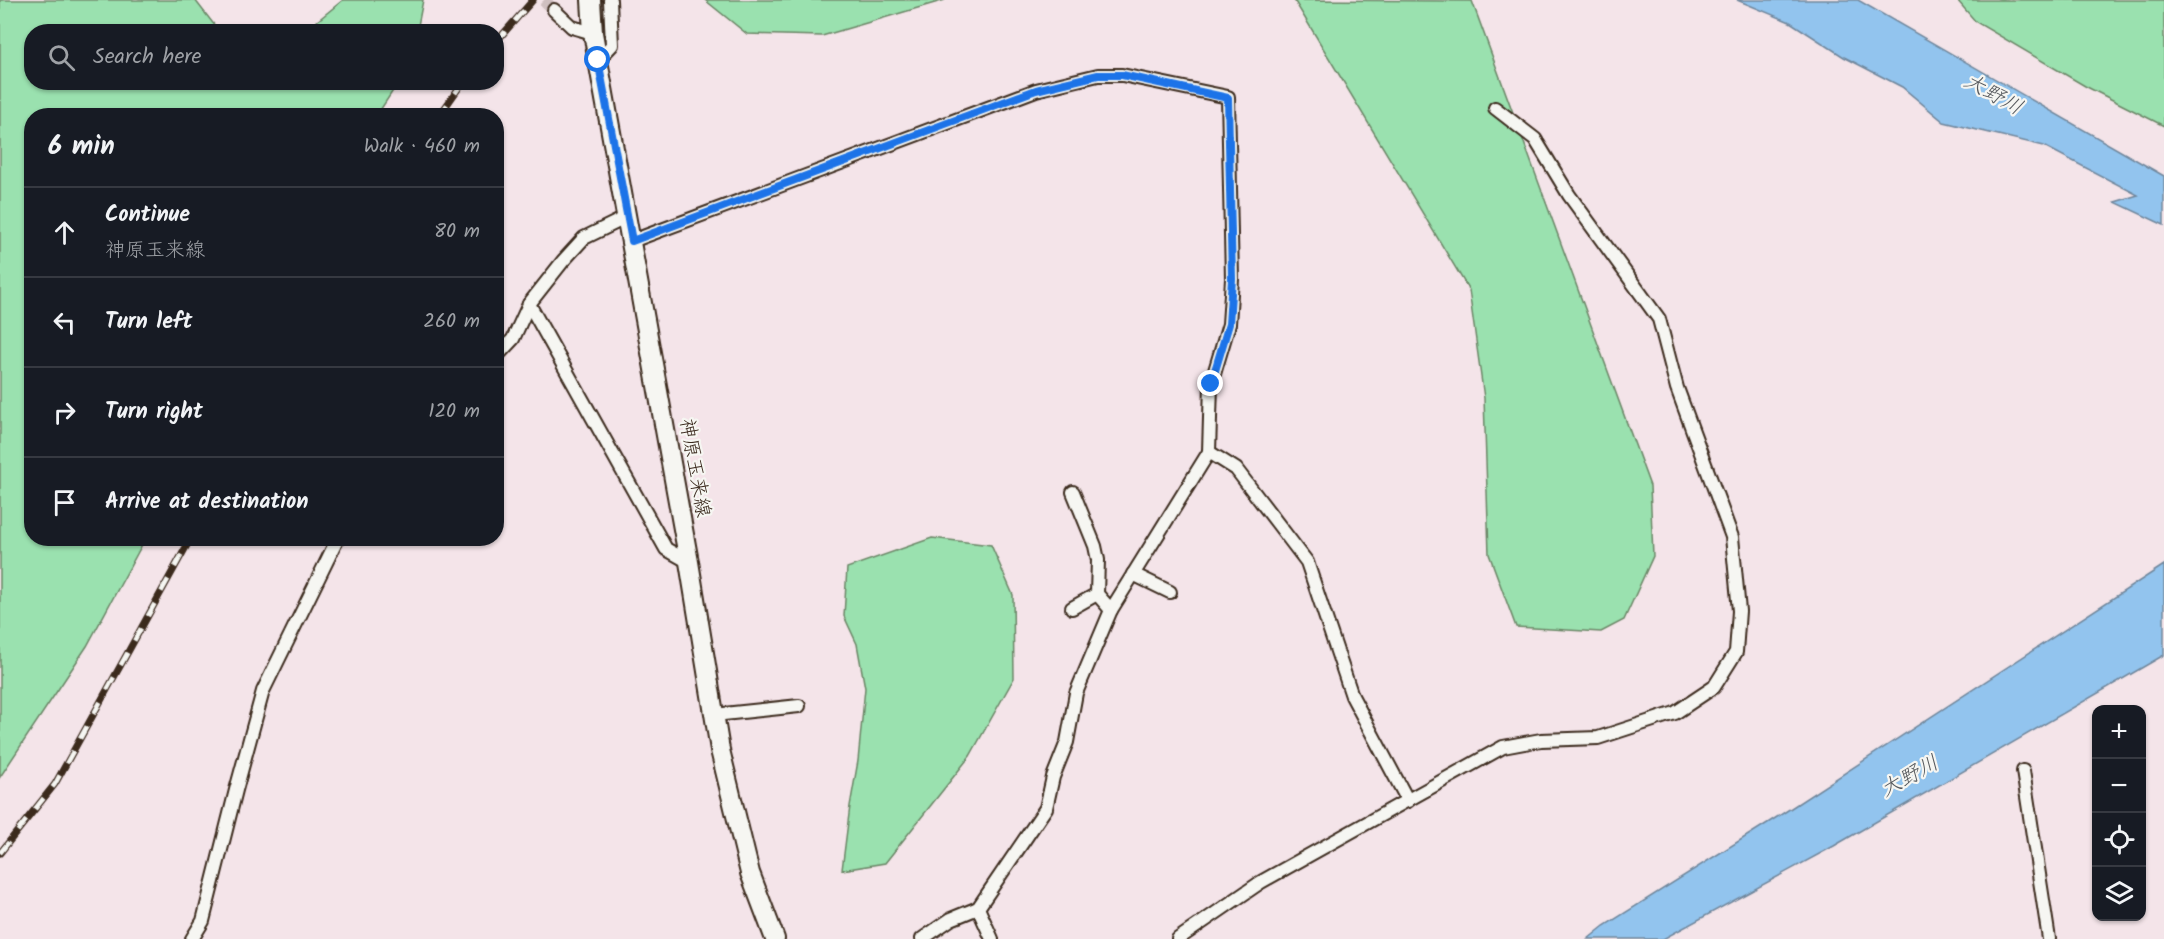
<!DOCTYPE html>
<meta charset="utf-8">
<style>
:root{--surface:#171b24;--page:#242831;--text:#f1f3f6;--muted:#9ea1a6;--line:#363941}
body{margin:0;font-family:Kalam,"Klee One",sans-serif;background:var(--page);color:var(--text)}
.controls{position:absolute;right:18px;bottom:18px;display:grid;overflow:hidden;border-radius:12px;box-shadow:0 2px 4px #0004}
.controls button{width:54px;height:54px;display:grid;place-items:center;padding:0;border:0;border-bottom:2px solid var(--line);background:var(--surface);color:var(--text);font:30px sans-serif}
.stop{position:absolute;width:18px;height:18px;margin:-14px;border:4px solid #1a73e8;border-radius:50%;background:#fff}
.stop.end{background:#1a73e8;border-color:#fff;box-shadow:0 2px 6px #0008}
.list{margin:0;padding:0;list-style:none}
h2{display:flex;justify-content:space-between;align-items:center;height:78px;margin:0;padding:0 24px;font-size:26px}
h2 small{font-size:20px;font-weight:400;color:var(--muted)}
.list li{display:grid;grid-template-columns:39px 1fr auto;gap:18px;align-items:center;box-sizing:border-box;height:90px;padding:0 24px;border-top:2px solid var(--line)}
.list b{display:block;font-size:22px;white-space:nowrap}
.list p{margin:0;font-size:20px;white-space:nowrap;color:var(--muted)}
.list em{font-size:20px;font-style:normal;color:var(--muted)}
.icon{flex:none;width:33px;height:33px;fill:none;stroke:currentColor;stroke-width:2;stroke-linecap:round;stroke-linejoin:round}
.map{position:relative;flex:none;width:2164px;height:939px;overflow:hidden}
.search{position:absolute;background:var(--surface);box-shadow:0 2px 4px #0004;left:24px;top:24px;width:480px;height:66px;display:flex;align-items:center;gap:15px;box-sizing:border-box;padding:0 21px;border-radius:24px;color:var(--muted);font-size:22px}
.panel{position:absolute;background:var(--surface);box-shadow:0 2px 4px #0004;left:24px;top:108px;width:480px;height:438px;border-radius:24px}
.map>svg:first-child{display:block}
</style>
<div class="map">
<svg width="2164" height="939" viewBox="0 0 2164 939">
<rect width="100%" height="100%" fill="#f4e4e9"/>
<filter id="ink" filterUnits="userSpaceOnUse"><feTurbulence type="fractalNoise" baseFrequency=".0167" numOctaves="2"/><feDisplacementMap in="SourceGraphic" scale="12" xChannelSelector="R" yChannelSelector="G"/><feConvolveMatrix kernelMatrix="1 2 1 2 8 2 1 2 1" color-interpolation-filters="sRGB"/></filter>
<g filter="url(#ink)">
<g fill="#9ae1af" stroke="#6a8666" stroke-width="1.5">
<path d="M0,0H195L219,31L32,32V82L398,83L377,115L32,116V538L145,539L87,646L0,777Z"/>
<path d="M343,0H423L417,31H305Z"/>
<path d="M705,0H945L822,36L747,34Z"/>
<path d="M1294,0L1472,1L1650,486L1653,556L1624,620L1601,632L1516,627L1489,554L1484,398L1469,290Z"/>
<path d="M1957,0H2164V126L2085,86L1976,22Z"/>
<path d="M932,538L991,545L1013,595L1014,678L970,756L885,863L842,870L850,806L858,761L865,688L857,644L844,616L847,568Z"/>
</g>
<g fill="#92c4ee" stroke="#6f869b" stroke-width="1.5">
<path d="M1737,0H1858L2164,176V225L2115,202L2138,195L2044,146L1944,122L1902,87L1844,57L1790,22Z"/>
<path d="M2164,565V655L1834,846L1663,939H1588L1604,926L1785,812Z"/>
</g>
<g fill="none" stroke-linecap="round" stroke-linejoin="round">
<path stroke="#cfbfc0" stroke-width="12" stroke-dasharray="12 6" stroke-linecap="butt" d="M544,0L554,10"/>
<g stroke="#3b2a1e" stroke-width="16">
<g id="minor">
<path d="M554,10L572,27L593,33"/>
<path d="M598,60L612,45L610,0"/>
<path d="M632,241L1036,90L1098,75H1122L1228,97L1232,279L1229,324L1211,384L1209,452L1236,469L1307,562L1352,696L1408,801"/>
<path d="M529,304L666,549L689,562"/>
<path d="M496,357L513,339L529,304L563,261L584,238L627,217"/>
<path d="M1073,492L1095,546L1098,560L1097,594"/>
<path d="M1133,574L1170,592"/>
<path d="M1072,608L1097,594L1111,610"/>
<path d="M714,715L799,706"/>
<path d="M2023,771L2049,939"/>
<path d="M978,908L992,939"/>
<path d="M192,939L203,921L236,790L263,691L338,538"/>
<path d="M922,939L951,919L978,908L1046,808L1053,777L1067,742L1076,693L1111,610L1209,452"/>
<path d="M1178,939L1261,882L1503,747L1541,740L1598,738L1675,713L1714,687L1736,652L1739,611L1732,537L1677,388L1659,319L1569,195L1535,139L1495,108"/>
</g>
</g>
<g stroke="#3b2a1e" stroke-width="22">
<path id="secondary" d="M591,0L593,33L689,562L720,750L750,873L775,939"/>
</g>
<use href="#minor" stroke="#f6f6f2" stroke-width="12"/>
<use href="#secondary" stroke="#f6f6f2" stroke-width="18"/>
<g stroke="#3b2a1e" stroke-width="7">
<g id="rail">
<path d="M496,42L533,0"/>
<path d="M439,116L463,82"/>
<path d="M0,853L55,784L191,538"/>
</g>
</g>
<use href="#rail" stroke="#f6f6f2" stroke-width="4.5" stroke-dasharray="14" stroke-linecap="butt"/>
</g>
</g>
<g fill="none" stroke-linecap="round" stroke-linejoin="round" filter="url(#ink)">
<path stroke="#1a73e8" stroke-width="8" d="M598,60L632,241L1036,90L1098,75H1122L1228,98L1232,279L1229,324L1211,384"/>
</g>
<g text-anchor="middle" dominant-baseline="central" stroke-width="4.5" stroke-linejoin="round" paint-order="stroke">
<g font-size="20" fill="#3b2a1e" stroke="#f6f6f2">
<text transform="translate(694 468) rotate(80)">神原玉来線</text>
</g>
<g font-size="21" font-style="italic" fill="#55585c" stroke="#f6f6f2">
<text transform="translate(1993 95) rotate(29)">大野川</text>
<text transform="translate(1910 777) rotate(-29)">大野川</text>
</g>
</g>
</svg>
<div class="controls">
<button>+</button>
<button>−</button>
<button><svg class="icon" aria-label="locate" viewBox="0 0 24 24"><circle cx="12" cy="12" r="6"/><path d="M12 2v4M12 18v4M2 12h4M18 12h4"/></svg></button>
<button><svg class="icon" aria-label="layers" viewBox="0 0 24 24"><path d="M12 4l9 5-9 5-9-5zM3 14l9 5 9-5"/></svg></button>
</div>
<div class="stop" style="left:598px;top:60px"></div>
<div class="stop end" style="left:1211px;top:384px"></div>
<div class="search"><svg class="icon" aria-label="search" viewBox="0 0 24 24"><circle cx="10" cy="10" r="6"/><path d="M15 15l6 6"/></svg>Search here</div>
<section class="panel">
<h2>6 min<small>Walk · 460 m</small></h2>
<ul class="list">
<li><svg class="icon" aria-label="ahead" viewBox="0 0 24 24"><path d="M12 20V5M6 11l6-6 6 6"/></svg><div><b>Continue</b><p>神原玉来線</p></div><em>80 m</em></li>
<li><svg class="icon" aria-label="left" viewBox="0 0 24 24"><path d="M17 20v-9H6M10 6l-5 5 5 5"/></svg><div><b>Turn left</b></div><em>260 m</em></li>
<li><svg class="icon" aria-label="right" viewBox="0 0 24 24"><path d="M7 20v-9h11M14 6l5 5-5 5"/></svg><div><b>Turn right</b></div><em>120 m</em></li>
<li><svg class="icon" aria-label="arrive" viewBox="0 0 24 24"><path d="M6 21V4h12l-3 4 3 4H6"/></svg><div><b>Arrive at destination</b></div></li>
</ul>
</section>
</div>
